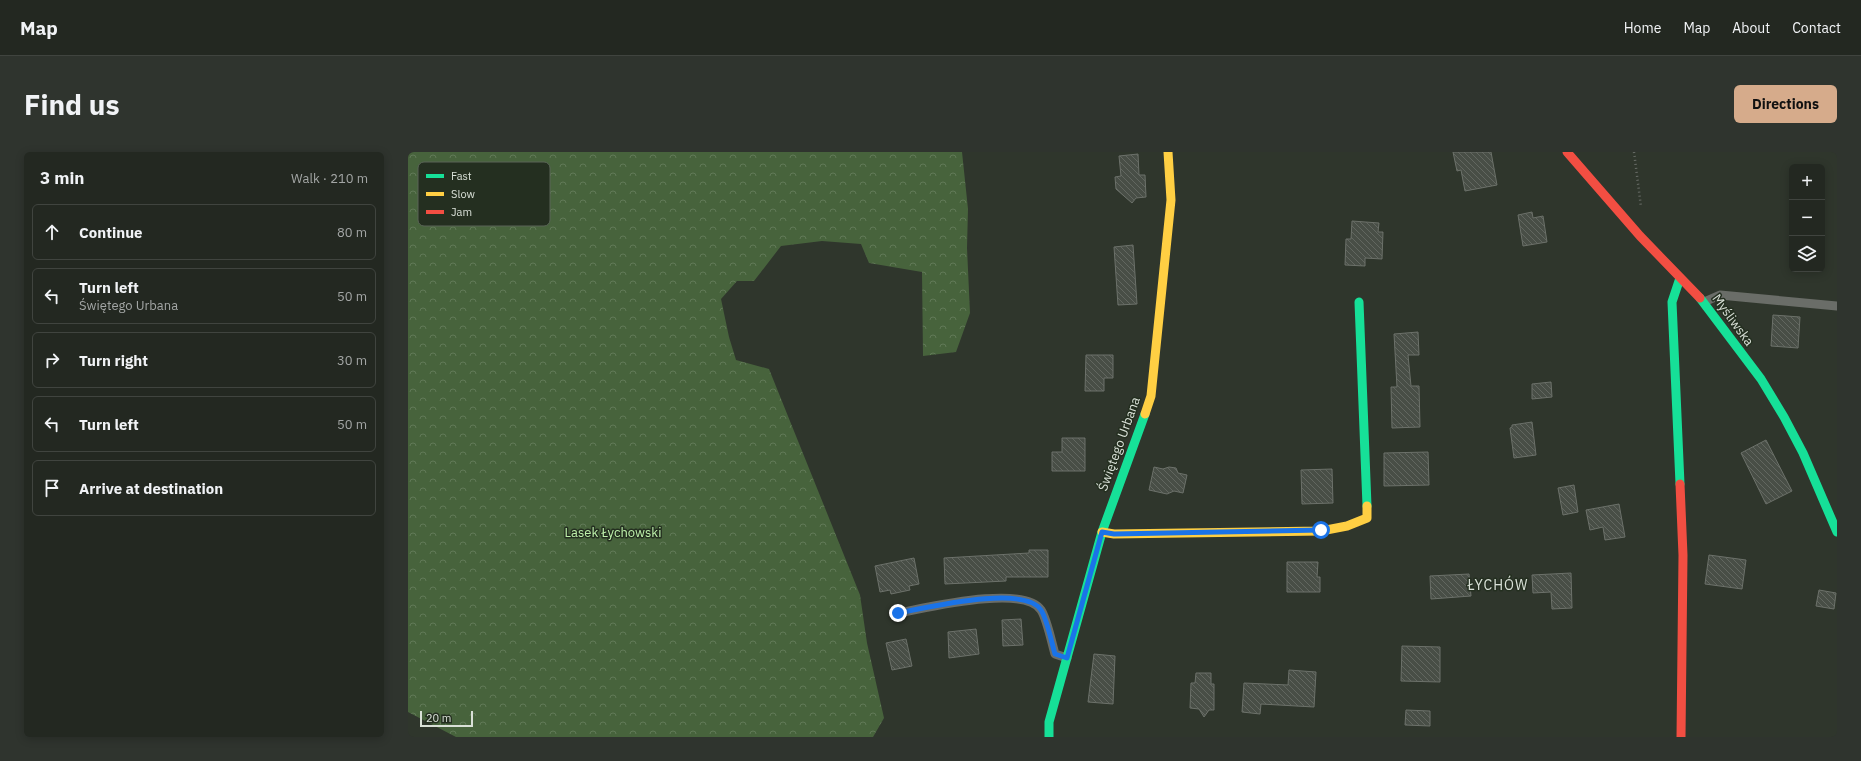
<!DOCTYPE html>
<meta charset="utf-8">
<style>
:root{--surface:#232821;--page:#2f342e;--text:#f1f3f6;--muted:#a3a6a5;--line:#40443f;--accent:#d6ab8b}
body{margin:0;font-family:"IBM Plex Sans",sans-serif;background:var(--page);color:var(--text)}
.controls{position:absolute;right:12px;top:12px;display:grid;overflow:hidden;border-radius:6px;box-shadow:0 2px 10px #0003}
.controls button{width:36px;height:36px;display:grid;place-items:center;padding:0;border:0;border-bottom:1px solid var(--line);background:var(--surface);color:var(--text);font:20px sans-serif}
.scale{position:absolute;left:12px;bottom:10px;width:53px;box-sizing:border-box;padding-left:4px;border:2px solid #d9e0d7;border-top:0;font-size:11px;line-height:14px;white-space:nowrap;color:#d9e0d7;-webkit-text-stroke:3px #242f20;paint-order:stroke}
.stop{position:absolute;width:12px;height:12px;margin:-9px;border:3px solid #1a73e8;border-radius:50%;background:#fff}
.stop.end{background:#1a73e8;border-color:#fff;box-shadow:0 1px 4px #0008}
.list{margin:0;padding:0;list-style:none}
h2{display:flex;justify-content:space-between;align-items:center;height:52px;margin:0;padding:0 16px;font-size:17px}
h2 small{font-size:13px;font-weight:400;color:var(--muted)}
.list li{display:grid;grid-template-columns:26px 1fr auto;gap:12px;align-items:center;box-sizing:border-box;height:56px;margin:0 8px 8px;padding:0 8px;border:1px solid var(--line);border-radius:6px}
.list b{display:block;font-size:15px;white-space:nowrap}
.list p{margin:0;font-size:13px;white-space:nowrap;color:var(--muted)}
.list em{font-size:13px;font-style:normal;color:var(--muted)}
.icon{flex:none;width:22px;height:22px;fill:none;stroke:currentColor;stroke-width:2;stroke-linecap:round;stroke-linejoin:round}
.map{position:relative;flex:none;width:1429px;height:585px;overflow:hidden;border-radius:6px}
header{display:flex;align-items:center;gap:24px;box-sizing:border-box;height:56px;padding:0 20px;background:var(--surface);border-bottom:1px solid var(--line)}
header strong{font-size:19px}
nav{display:flex;gap:22px;margin-inline-start:auto;font-size:14px}
.intro{display:flex;align-items:center;justify-content:space-between;box-sizing:border-box;height:96px;padding:0 24px}
h1{margin:0;font-size:28px}
.button{padding:10px 18px;border-radius:6px;background:var(--accent);color:#111;font-size:14px;font-weight:700}
main{display:flex;gap:24px;padding:0 24px}
aside{flex:1;background:var(--surface);border-radius:6px;box-shadow:0 2px 10px #0003}
.map>svg:first-child{display:block}
</style>
<header>
<strong>Map</strong>
<nav><a>Home</a><a>Map</a><a>About</a><a>Contact</a></nav>
</header>
<div class="intro"><h1>Find us</h1><a class="button">Directions</a></div>
<main>
<aside>
<h2>3 min<small>Walk · 210 m</small></h2>
<ul class="list">
<li><svg class="icon" aria-label="ahead" viewBox="0 0 24 24"><path d="M12 20V5M6 11l6-6 6 6"/></svg><div><b>Continue</b></div><em>80 m</em></li>
<li><svg class="icon" aria-label="left" viewBox="0 0 24 24"><path d="M17 20v-9H6M10 6l-5 5 5 5"/></svg><div><b>Turn left</b><p>Świętego Urbana</p></div><em>50 m</em></li>
<li><svg class="icon" aria-label="right" viewBox="0 0 24 24"><path d="M7 20v-9h11M14 6l5 5-5 5"/></svg><div><b>Turn right</b></div><em>30 m</em></li>
<li><svg class="icon" aria-label="left" viewBox="0 0 24 24"><path d="M17 20v-9H6M10 6l-5 5 5 5"/></svg><div><b>Turn left</b></div><em>50 m</em></li>
<li><svg class="icon" aria-label="arrive" viewBox="0 0 24 24"><path d="M6 21V4h12l-3 4 3 4H6"/></svg><div><b>Arrive at destination</b></div></li>
</ul>
</aside>
<div class="map">
<svg width="1429" height="585" viewBox="0 0 1429 585">
<defs>
<pattern id="forest-crowns" width="20" height="18" patternUnits="userSpaceOnUse"><rect width="20" height="18" fill="#47633c"/><path d="M2 6a3 3 0 1 1 6 0M12 15a3 3 0 1 1 6 0" fill="none" stroke="#617957"/></pattern>
<pattern id="building-back-hatch" width="6" height="6" patternUnits="userSpaceOnUse"><rect width="6" height="6" fill="#484e46"/><path d="M-1 5l2 2M0 0l6 6M5-1l2 2" fill="none" stroke="#626760"/></pattern>
</defs>
<rect width="100%" height="100%" fill="#2f362c"/>
<path fill="url(#forest-crowns)" d="M0,0H554L560,57L559,96L562,161L548,200L515,204L514,120L461,111L453,92L414,89L373,94L346,129H329L313,147L321,185L328,208L361,217L452,443L459,491L476,566L465,585H48L0,560Z"/>
<g fill="url(#building-back-hatch)" stroke="#6c716a">
<path d="M1045,0H1083L1089,33L1057,39L1053,18L1049,19Z"/>
<path d="M730,2L731,23H737L738,45L728,46L724,51L708,37L707,25L713,24L711,4Z"/>
<path d="M1124,60L1125,66L1135,64L1139,90L1115,94L1110,63Z"/>
<path d="M944,69L971,71L970,80H975L974,107L957,106V114L937,113L938,87H943Z"/>
<path d="M725,93L729,152L710,153L706,95Z"/>
<path d="M1365,163L1392,165L1390,196L1363,194Z"/>
<path d="M1010,180L1011,203H1000L1003,234H1011L1012,275L984,276L983,235H989L986,182Z"/>
<path d="M678,203H705V226H696V239H677Z"/>
<path d="M1143,230L1144,245L1124,247V232Z"/>
<path d="M1124,270L1128,303L1106,306L1102,276L1104,275V273Z"/>
<path d="M654,286H677V319H644V300H654Z"/>
<path d="M1358,288L1384,339L1358,352L1333,301Z"/>
<path d="M1020,300L1021,333L976,334V301Z"/>
<path d="M746,315L755,317L761,315L768,316L770,321L779,323L775,341L766,339L759,342L741,338Z"/>
<path d="M924,317L925,351L894,352L893,318Z"/>
<path d="M1166,333L1170,360L1155,363L1150,336Z"/>
<path d="M1211,352L1217,385L1197,388L1195,375L1182,378L1178,358Z"/>
<path d="M621,398H640V425H598V429L537,432L536,406L621,401Z"/>
<path d="M1301,403L1338,408L1334,437L1297,432Z"/>
<path d="M506,406L511,432L501,434L502,438L483,442L482,438L472,440L467,414Z"/>
<path d="M879,410H910L909,425H912V440H879Z"/>
<path d="M1163,421L1164,456L1144,457L1143,440L1125,441L1124,423Z"/>
<path d="M1061,422L1063,444L1023,447L1022,424Z"/>
<path d="M1411,438L1428,441L1426,457L1408,454Z"/>
<path d="M613,467L615,493L595,494L594,468Z"/>
<path d="M568,477L571,502L541,506L540,480Z"/>
<path d="M498,487L504,514L484,518L478,491Z"/>
<path d="M994,494L1032,495V530L993,529Z"/>
<path d="M686,502L707,504L705,552L680,550Z"/>
<path d="M881,518L908,520L906,555L853,552L852,562L834,560L836,531L880,533Z"/>
<path d="M788,521H803V532H806V558H801L796,565L791,557L782,556L783,531H787Z"/>
<path d="M998,558L1022,559V574L997,573Z"/>
</g>
<g fill="none" stroke-linecap="round" stroke-linejoin="round">
<path stroke="#686c67" stroke-width="2.5" stroke-dasharray="1 3" stroke-linecap="butt" d="M1226,0L1233,55"/>
<g stroke="#6a6d68" stroke-width="9">
<path d="M1296,150L1312,143L1429,154"/>
<path d="M490,461C518,456 616,432 633,458C639,467 644,492 647,502L659,506"/>
</g>
<g stroke="#16e098" stroke-width="9">
<path d="M1292,146L1353,227L1376,265L1395,301L1429,380"/>
<path d="M951,150L959,354"/>
<path d="M1272,332L1264,150L1272,126"/>
<path d="M641,585V570L694,380L737,262"/>
</g>
<g stroke="#ffcf43" stroke-width="9">
<path d="M737,262L743,244L763,48L760,0"/>
<path d="M694,380L706,382L913,379L939,374L959,366V354"/>
</g>
<g stroke="#f24e42" stroke-width="9">
<path d="M1159,0L1232,84L1292,146"/>
<path d="M1272,332L1275,403L1273,585"/>
</g>
</g>
<g fill="none" stroke-linecap="round" stroke-linejoin="round">
<path stroke="#1a73e8" stroke-width="5" d="M490,461C518,456 616,432 633,458C639,467 644,492 647,502L659,506L694,380L706,382L913,378"/>
</g>
<g text-anchor="middle" dominant-baseline="central" stroke-width="3" stroke-linejoin="round" paint-order="stroke">
<g font-size="13" fill="#d9e0d7" stroke="#242f20">
<text transform="translate(1325 168) rotate(54)">Myśliwska</text>
<text transform="translate(711 292) rotate(-70)">Świętego Urbana</text>
</g>
<g font-size="13" fill="#bef1ab" stroke="#242f20">
<text x="205" y="380">Lasek Łychowski</text>
</g>
<g font-size="14" letter-spacing="1" fill="#d9e0d7" stroke="#242f20">
<text x="1090" y="433">ŁYCHÓW</text>
</g>
</g>
<rect x="10" y="10" width="132" height="64" rx="6" fill="#242f20" stroke="#5a6457" stroke-width="1"/>
<rect x="18" y="22" width="18" height="4" fill="#16e098"/>
<rect x="18" y="40" width="18" height="4" fill="#ffcf43"/>
<rect x="18" y="58" width="18" height="4" fill="#f24e42"/>
<g font-size="11" fill="#d9e0d7">
<text x="43" y="28">Fast</text>
<text x="43" y="46">Slow</text>
<text x="43" y="64">Jam</text>
</g>
</svg>
<div class="controls">
<button>+</button>
<button>−</button>
<button><svg class="icon" aria-label="layers" viewBox="0 0 24 24"><path d="M12 4l9 5-9 5-9-5zM3 14l9 5 9-5"/></svg></button>
</div>
<div class="scale">20 m</div>
<div class="stop" style="left:913px;top:378px"></div>
<div class="stop end" style="left:490px;top:461px"></div>
</div>
</main>
